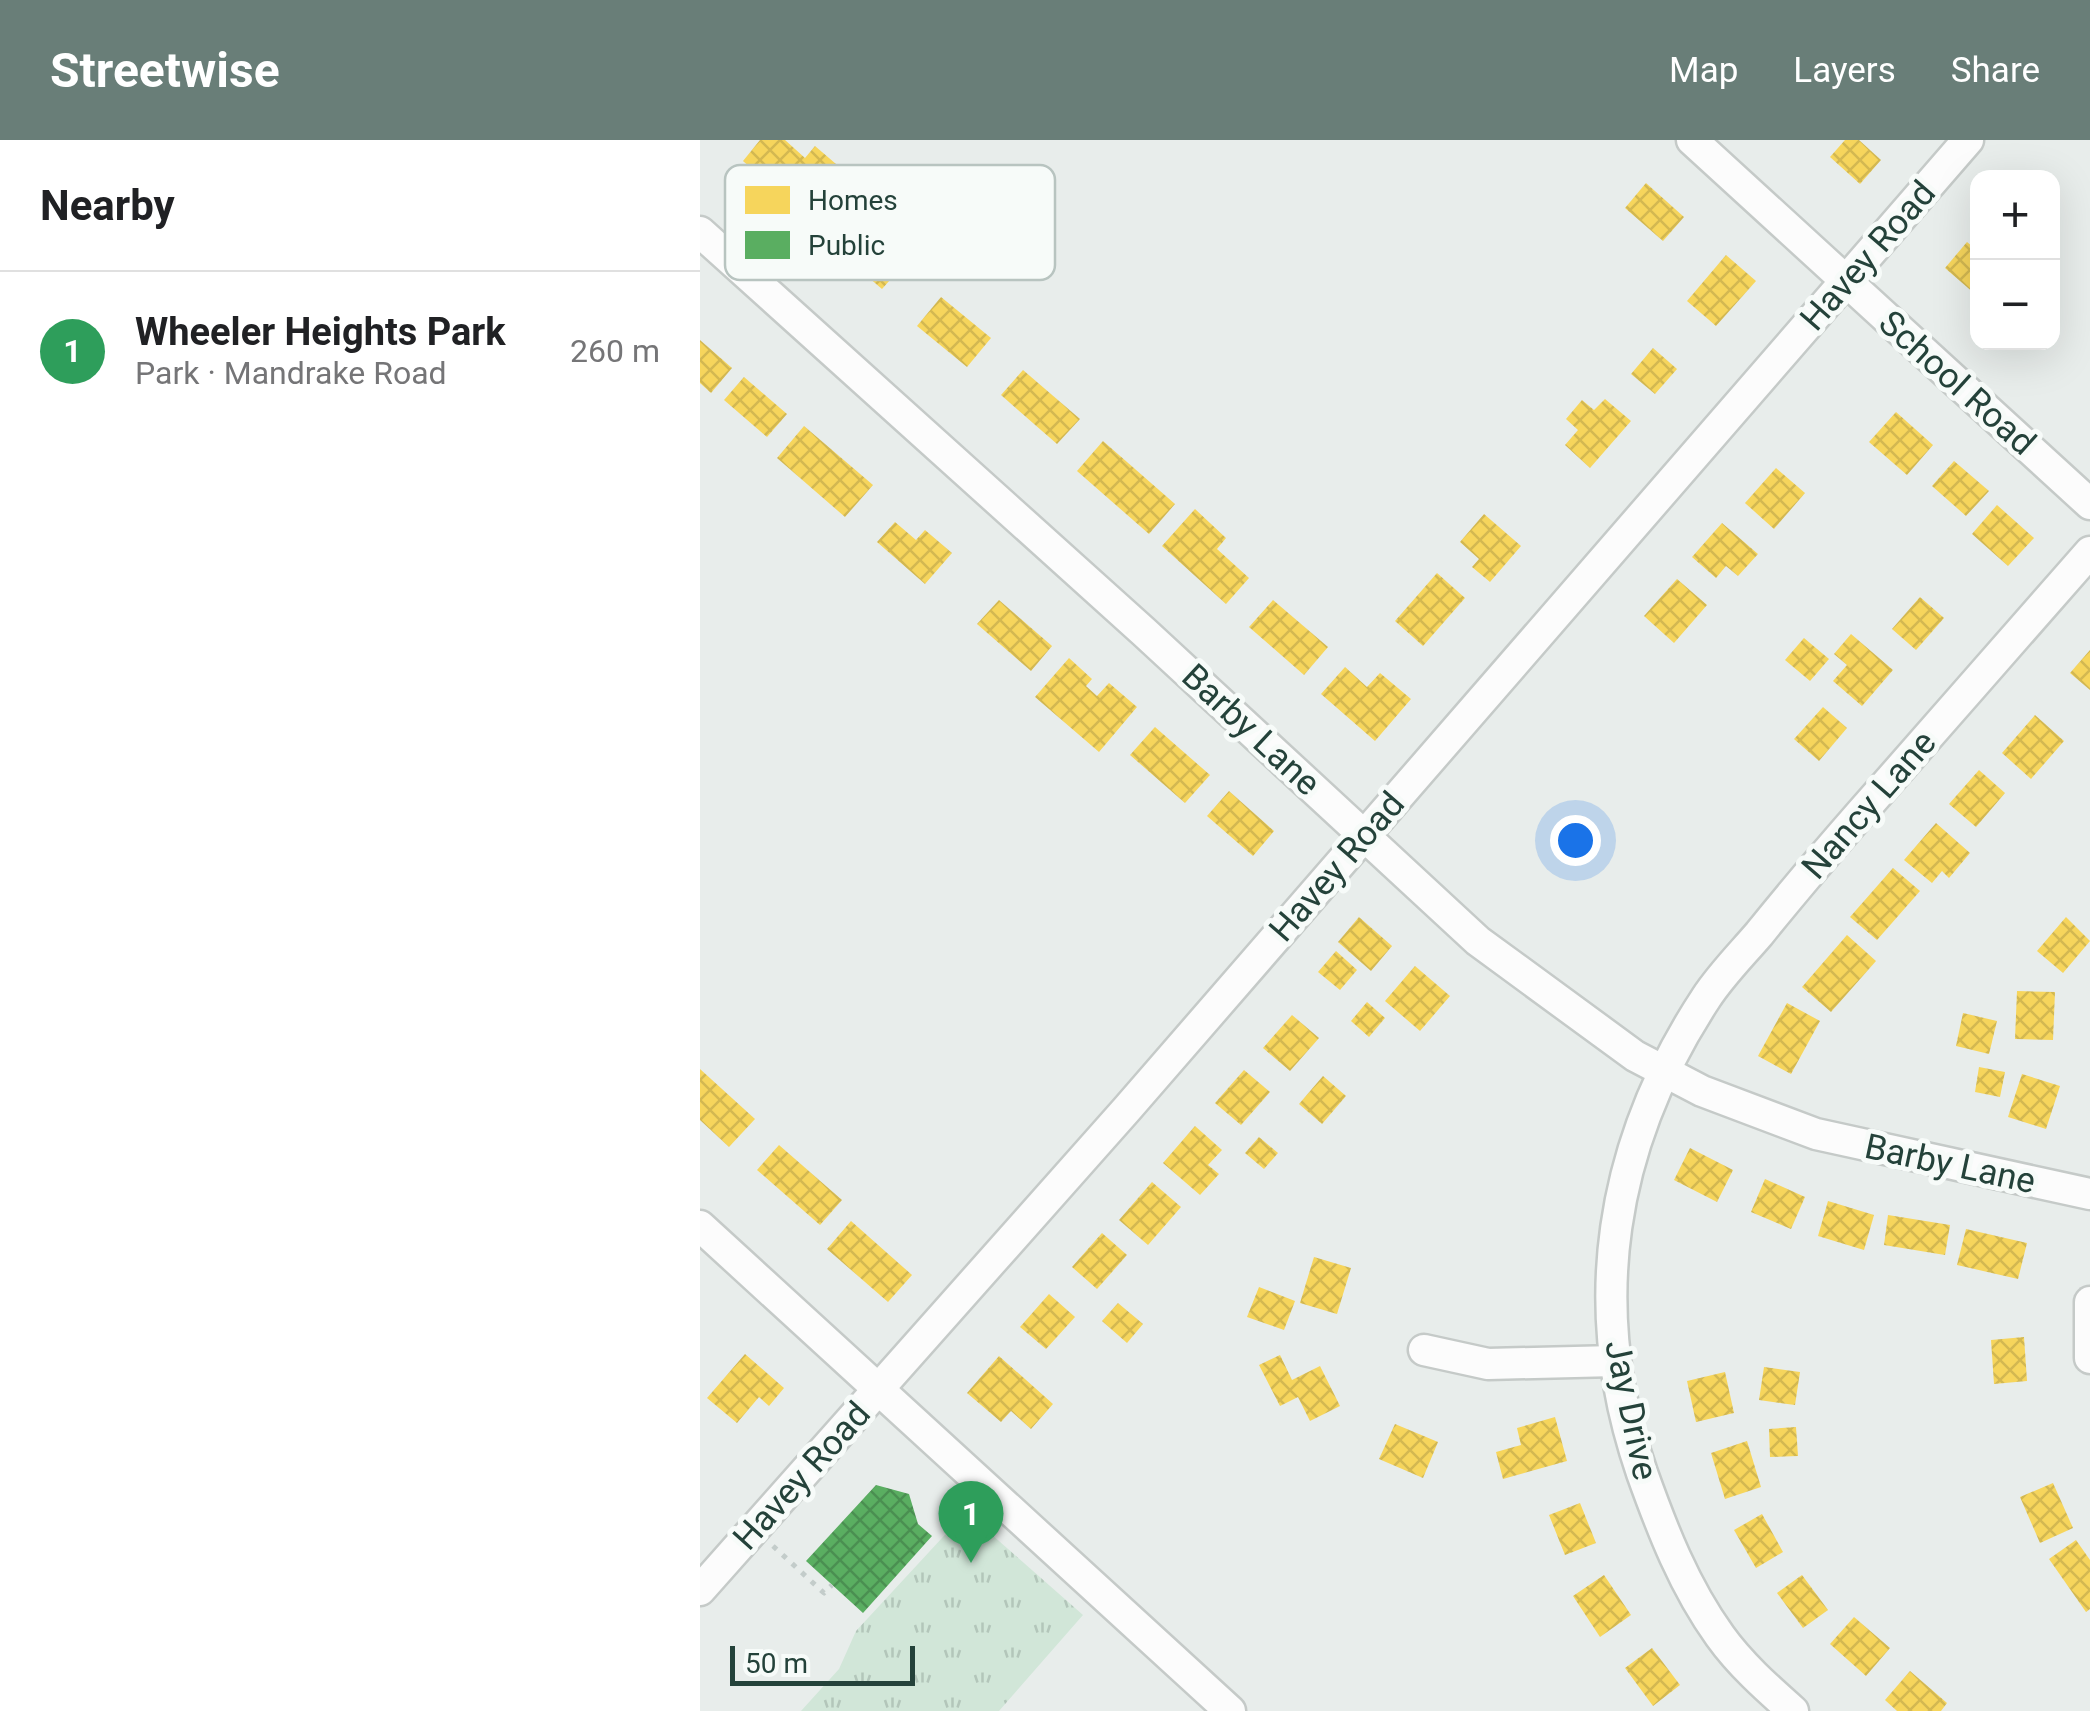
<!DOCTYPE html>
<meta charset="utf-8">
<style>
:root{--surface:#fff;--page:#f6f6f6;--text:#202124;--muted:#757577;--line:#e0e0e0;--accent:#697e78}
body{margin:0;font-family:Roboto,sans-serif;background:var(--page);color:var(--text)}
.controls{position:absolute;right:30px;top:30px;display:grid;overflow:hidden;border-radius:20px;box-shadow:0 10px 40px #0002}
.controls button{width:90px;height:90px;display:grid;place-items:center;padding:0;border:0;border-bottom:2px solid var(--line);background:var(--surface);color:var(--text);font:50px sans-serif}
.scale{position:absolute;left:30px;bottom:25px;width:185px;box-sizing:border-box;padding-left:10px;border:5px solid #24423a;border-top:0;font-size:28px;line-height:35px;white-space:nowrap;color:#24423a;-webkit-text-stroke:8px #f7fbf9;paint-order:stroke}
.you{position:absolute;left:875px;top:700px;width:35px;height:35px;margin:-25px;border:8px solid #fff;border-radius:50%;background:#1a73e8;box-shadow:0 0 0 15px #1a73e833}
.badge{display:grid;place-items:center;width:65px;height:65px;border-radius:50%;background:var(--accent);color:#fff;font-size:32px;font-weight:700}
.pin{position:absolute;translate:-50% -82px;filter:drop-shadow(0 2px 5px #0008)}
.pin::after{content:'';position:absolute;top:52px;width:35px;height:30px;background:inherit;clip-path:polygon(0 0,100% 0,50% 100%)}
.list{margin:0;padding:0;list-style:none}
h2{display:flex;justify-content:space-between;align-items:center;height:130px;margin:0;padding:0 40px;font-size:42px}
h2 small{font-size:32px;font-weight:400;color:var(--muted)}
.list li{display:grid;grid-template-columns:65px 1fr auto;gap:30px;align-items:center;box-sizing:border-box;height:160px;padding:0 40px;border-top:2px solid var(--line)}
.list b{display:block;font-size:38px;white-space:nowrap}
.list p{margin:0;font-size:32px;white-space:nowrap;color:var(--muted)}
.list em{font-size:32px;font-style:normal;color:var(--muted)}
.map{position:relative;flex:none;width:1390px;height:1571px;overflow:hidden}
header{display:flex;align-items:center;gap:60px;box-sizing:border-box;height:140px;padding:0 50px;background:var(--accent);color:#fff}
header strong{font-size:48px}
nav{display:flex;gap:55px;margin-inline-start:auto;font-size:35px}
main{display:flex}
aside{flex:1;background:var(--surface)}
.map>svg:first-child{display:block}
</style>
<header>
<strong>Streetwise</strong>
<nav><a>Map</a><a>Layers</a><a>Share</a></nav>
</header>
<main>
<aside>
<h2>Nearby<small></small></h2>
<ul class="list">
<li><span class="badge" style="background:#2e9e5b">1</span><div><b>Wheeler Heights Park</b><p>Park · Mandrake Road</p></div><em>260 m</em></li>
</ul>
</aside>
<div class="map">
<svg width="1390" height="1571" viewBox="0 0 1390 1571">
<defs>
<pattern id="grass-tufts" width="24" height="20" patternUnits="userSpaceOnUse" patternTransform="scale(2.5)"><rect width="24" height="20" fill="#d1e6d8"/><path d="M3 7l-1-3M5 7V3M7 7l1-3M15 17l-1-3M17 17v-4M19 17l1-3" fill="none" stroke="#b3c6ba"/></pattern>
<pattern id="homes-cross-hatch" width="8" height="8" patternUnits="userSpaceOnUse" patternTransform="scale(2.5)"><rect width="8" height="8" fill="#f6d55c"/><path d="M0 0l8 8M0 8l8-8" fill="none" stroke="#d3b851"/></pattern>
<pattern id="public-cross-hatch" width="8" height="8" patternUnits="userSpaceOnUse" patternTransform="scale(2.5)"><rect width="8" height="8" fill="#5aae61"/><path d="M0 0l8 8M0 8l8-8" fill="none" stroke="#4a8f51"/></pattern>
</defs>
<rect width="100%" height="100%" fill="#e8edeb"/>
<path fill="url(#grass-tufts)" d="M266,1372L383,1475L299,1571H101L139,1529L156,1491Z"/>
<g fill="url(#homes-cross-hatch)">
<path d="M60,0H85L105,18L115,6L136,24L98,69L43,21Z"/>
<path d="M1145,0H1159L1181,20L1160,44L1130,17Z"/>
<path d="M946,43L984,77L963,101L925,68Z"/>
<path d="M147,75L175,99L185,88L214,113L182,149L125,100Z"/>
<path d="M1267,102L1278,111L1275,154L1245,128Z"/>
<path d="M1026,115L1056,141L1016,186L987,161Z"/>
<path d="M241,157L291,198L267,227L217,186Z"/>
<path d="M0,200L32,228L11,253L0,243Z"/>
<path d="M953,208L977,229L955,254L931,234Z"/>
<path d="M323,230L380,279L357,304L301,255Z"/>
<path d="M44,237L87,274L67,297L24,260Z"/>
<path d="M905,259L931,281L890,328L865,305L878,290L866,279L882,260L894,270Z"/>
<path d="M1196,272L1233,305L1207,335L1169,302Z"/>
<path d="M104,286L173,345L145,377L77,318Z"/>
<path d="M403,301L475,364L449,394L377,331Z"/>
<path d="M1254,321L1289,351L1266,376L1232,346Z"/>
<path d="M1076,328L1105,353L1074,389L1045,363Z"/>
<path d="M1297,365L1334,398L1308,426L1272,394Z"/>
<path d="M495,369L526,398L517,409L549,438L526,464L462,406Z"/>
<path d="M784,374L821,406L790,442L772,427L779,419L760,402Z"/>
<path d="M195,382L216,400L225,390L252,413L225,444L177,402Z"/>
<path d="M1022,383L1058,414L1038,436L1026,426L1016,438L992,417Z"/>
<path d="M737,433L765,458L723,506L695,481Z"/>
<path d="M977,439L1007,465L974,503L944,476Z"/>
<path d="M1220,457L1244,478L1216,510L1192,489Z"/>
<path d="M299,460L352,506L331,531L277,484Z"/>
<path d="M573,460L628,507L604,535L549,487Z"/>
<path d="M1151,494L1193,530L1162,566L1133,541L1147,525L1134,514Z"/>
<path d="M1104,498L1129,519L1110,541L1085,520Z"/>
<path d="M1390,510V550L1370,533Z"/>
<path d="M369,518L392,539L386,546L397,556L409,543L437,567L399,612L335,557Z"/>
<path d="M645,527L667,547L680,533L711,559L675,601L621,554Z"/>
<path d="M1123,567L1147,588L1119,621L1094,599Z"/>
<path d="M1335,575L1364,601L1331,639L1302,613Z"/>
<path d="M455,587L510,635L485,663L430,615Z"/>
<path d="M1279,630L1305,653L1276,687L1249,664Z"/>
<path d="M529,651L574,691L553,716L507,676Z"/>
<path d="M1236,683L1270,713L1249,738L1242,731L1232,743L1204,720Z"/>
<path d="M1193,728L1220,751L1177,800L1150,777Z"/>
<path d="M659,777L692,806L671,831L638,802Z"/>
<path d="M1366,777L1390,801L1363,833L1337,811Z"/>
<path d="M1147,795L1176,821L1131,872L1102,847Z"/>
<path d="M636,811L657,830L640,850L618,832Z"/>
<path d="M715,826L750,856L720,891L685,861Z"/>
<path d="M1317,851L1355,852L1353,900L1315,899Z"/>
<path d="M667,862L685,878L669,897L651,881Z"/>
<path d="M1087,863L1120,881L1091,934L1058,916Z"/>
<path d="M1263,873L1297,881L1289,914L1256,906Z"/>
<path d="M592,875L619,898L590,931L563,908Z"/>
<path d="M1279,927L1305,932L1300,957L1275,952Z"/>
<path d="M0,929L55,979L29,1007L0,980Z"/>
<path d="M544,930L570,952L541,985L515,963Z"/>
<path d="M1322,934L1360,946L1346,989L1308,977Z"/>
<path d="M623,936L646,956L622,984L599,964Z"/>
<path d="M495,986L522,1010L508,1025L519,1034L500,1055L463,1023Z"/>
<path d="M559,997L578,1013L564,1029L545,1013Z"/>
<path d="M79,1005L142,1060L120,1085L57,1030Z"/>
<path d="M990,1008L1033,1030L1017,1062L974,1040Z"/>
<path d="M1065,1039L1105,1057L1091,1089L1051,1072Z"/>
<path d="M452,1042L481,1067L448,1105L419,1080Z"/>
<path d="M1128,1061L1174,1075L1164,1110L1118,1096Z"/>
<path d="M1188,1075L1250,1085L1245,1115L1184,1105Z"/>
<path d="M151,1081L212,1135L188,1162L127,1109Z"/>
<path d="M1266,1089L1327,1103L1318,1139L1257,1125Z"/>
<path d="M402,1093L427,1115L397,1149L372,1127Z"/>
<path d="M614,1117L651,1128L637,1174L600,1163Z"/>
<path d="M559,1147L595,1161L584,1190L547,1177Z"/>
<path d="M349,1154L375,1177L346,1209L320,1187Z"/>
<path d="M418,1163L443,1184L427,1203L402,1181Z"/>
<path d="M1324,1197L1327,1241L1294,1244L1291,1200Z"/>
<path d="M45,1214L84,1248L69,1266L59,1257L37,1283L7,1258Z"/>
<path d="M580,1215L592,1240L620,1226L640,1266L610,1281L598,1257L580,1266L559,1225Z"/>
<path d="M299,1216L353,1264L331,1289L311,1271L301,1282L267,1253Z"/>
<path d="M1064,1227L1100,1232L1095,1265L1059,1260Z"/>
<path d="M1025,1232L1034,1273L996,1282L987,1241Z"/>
<path d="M855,1277L867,1321L803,1339L796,1312L821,1305L817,1288Z"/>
<path d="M695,1284L738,1302L723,1338L679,1319Z"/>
<path d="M1096,1287L1098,1316L1070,1317L1069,1289Z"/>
<path d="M1047,1301L1061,1347L1025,1359L1011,1313Z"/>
<path d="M1353,1343L1373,1388L1340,1403L1320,1357Z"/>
<path d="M880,1363L896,1403L865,1415L849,1375Z"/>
<path d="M1062,1374L1083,1412L1056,1428L1034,1390Z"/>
<path d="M1376,1400L1390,1420V1469L1386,1472L1349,1419Z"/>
<path d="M904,1435L931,1475L900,1497L873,1456Z"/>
<path d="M1102,1435L1128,1470L1103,1488L1077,1453Z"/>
<path d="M1154,1477L1190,1508L1166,1536L1130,1504Z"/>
<path d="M952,1508L980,1545L953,1566L925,1528Z"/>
<path d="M1210,1531L1247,1563L1241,1571H1197L1185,1560Z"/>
</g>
<path fill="url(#public-cross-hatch)" d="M176,1345L209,1354L218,1384L232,1396L163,1473L106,1421Z"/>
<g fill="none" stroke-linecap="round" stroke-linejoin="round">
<g stroke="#c5cac8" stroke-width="35">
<g id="minor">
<path d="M992,0L1390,364"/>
<path d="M0,92L444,492L778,801L935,916L1002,951L1116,994L1390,1054"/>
<path d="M0,1086L530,1571"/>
<path d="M1390,1162V1218"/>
<path d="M724,1210L788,1224L915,1221"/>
<path d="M0,1450L427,969L1268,0"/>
<path d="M1093,1571C1067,1548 1040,1524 1020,1496C984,1446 962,1389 942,1333C884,1165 910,1004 1006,858C1021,835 1041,815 1059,794C1092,753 1126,713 1161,673C1237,586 1314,499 1390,412"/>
</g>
</g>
<path stroke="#c3ccca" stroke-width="5" stroke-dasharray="5 8" stroke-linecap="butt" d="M73,1406L124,1453L132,1445"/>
<use href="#minor" stroke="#fcfcfc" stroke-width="30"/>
</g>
<g text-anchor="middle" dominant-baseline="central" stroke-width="10" stroke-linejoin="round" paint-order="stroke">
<g font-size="35" fill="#24423a" stroke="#f7fbf9">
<text transform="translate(1168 116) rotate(-49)">Havey Road</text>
<text transform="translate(1257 243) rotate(42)">School Road</text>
<text transform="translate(551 590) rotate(43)">Barby Lane</text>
<text transform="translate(1169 665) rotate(-49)">Nancy Lane</text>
<text transform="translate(637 727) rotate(-49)">Havey Road</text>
<text transform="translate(1250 1024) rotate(12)">Barby Lane</text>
<text transform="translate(931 1270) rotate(78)">Jay Drive</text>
<text transform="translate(102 1336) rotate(-48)">Havey Road</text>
</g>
</g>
<rect x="25" y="25" width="330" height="115" rx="15" fill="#f7fbf9" stroke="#b8c4c0" stroke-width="2.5"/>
<rect x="45" y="46" width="45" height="28" fill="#f6d55c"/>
<rect x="45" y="91" width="45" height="28" fill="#5aae61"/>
<g font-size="28" fill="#24423a">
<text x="108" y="70">Homes</text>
<text x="108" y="115">Public</text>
</g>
</svg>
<div class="controls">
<button>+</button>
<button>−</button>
</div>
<div class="scale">50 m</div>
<div class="you"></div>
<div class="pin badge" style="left:271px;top:1423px;background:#2e9e5b">1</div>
</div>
</main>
